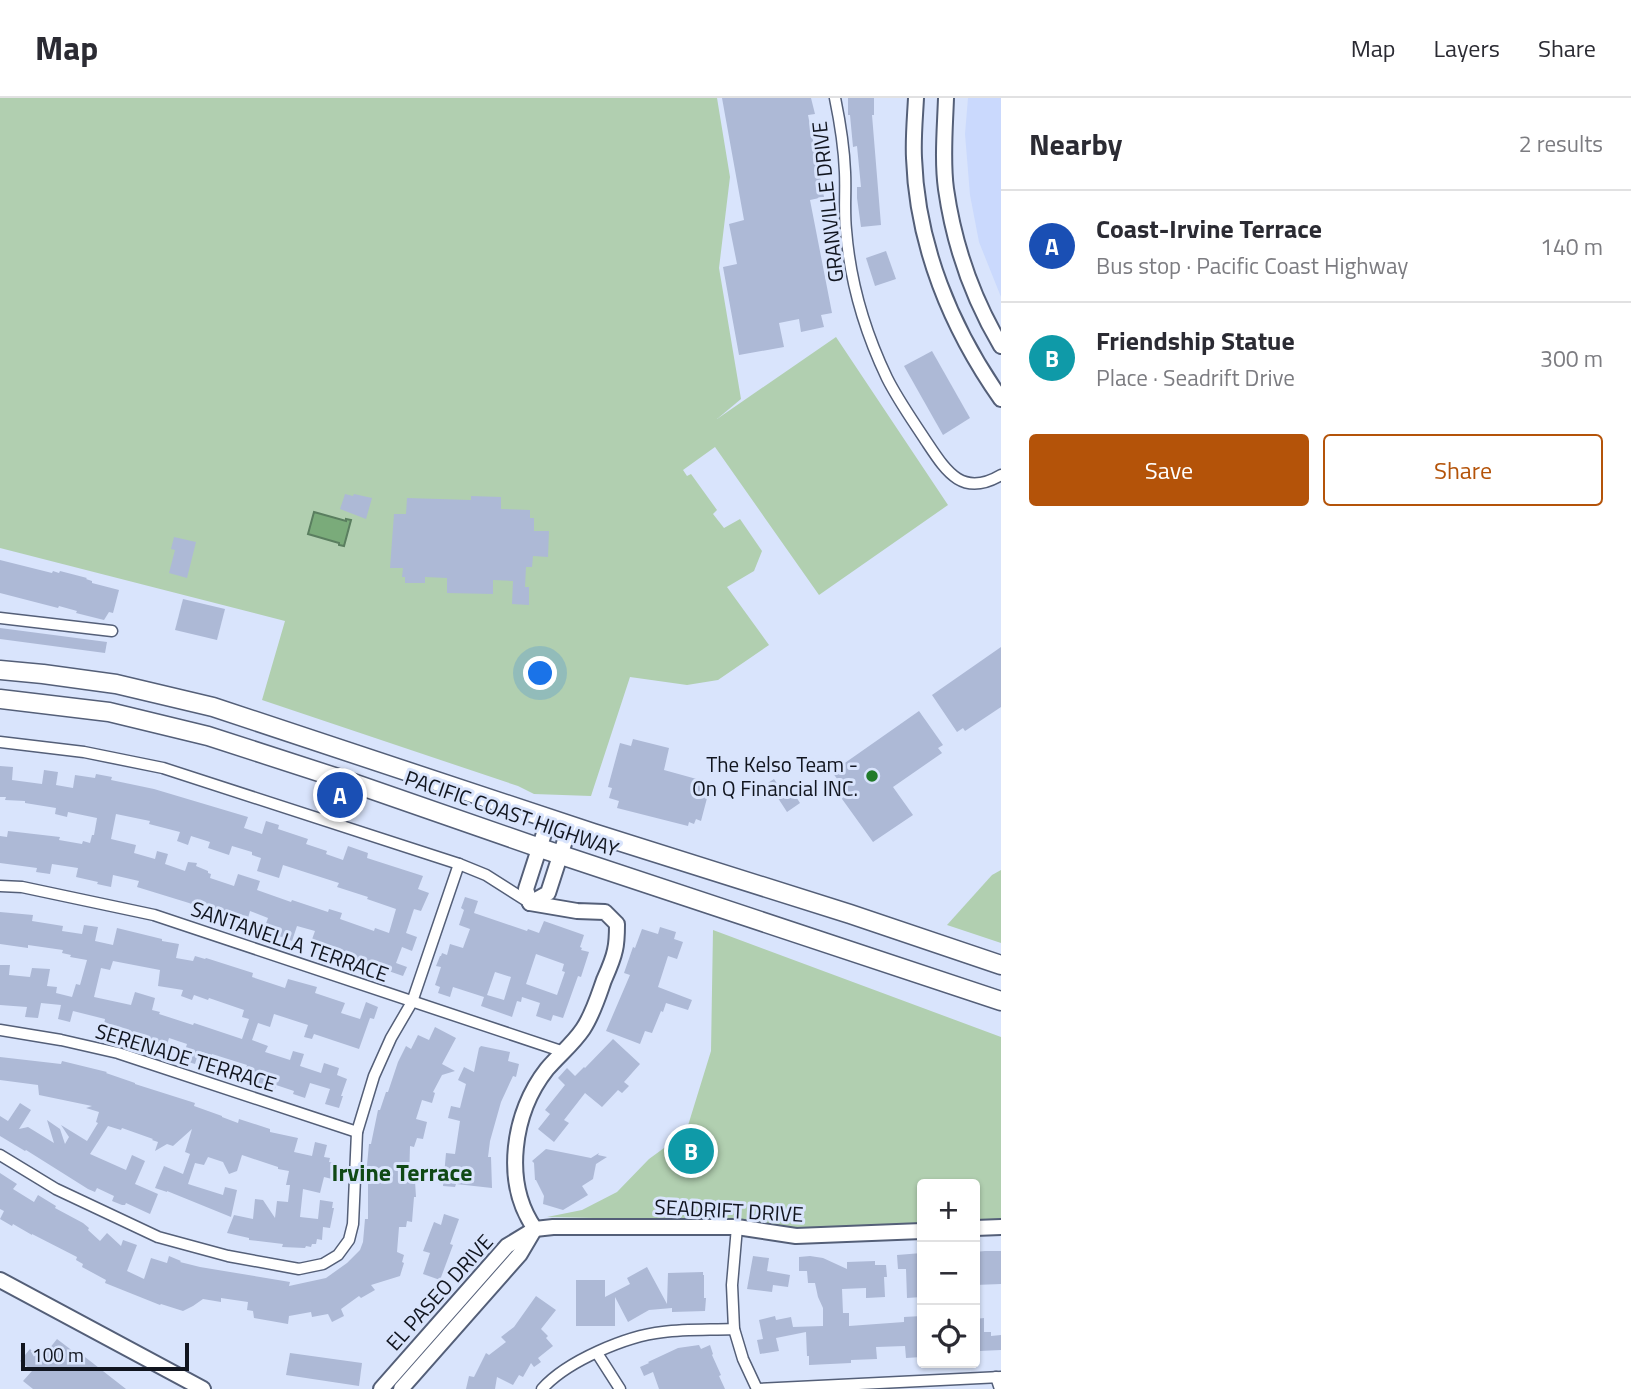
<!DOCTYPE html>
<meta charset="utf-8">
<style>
:root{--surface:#fff;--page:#f7f7f7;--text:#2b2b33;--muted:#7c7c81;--line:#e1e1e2;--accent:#b45309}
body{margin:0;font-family:"Titillium Web",sans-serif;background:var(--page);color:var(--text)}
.controls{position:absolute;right:21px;bottom:21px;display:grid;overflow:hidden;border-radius:7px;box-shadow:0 2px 5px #0004}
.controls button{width:63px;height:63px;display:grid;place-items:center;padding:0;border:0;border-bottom:2px solid var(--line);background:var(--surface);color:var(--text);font:35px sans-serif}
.scale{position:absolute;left:21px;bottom:18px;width:168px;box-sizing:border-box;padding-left:7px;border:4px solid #11151f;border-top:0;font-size:19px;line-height:24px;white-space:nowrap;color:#11151f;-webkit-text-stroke:5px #d9e4fc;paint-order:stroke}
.you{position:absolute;left:541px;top:576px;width:24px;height:24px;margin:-18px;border:5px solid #fff;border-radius:50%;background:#1a73e8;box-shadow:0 0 0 10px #1a73e833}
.badge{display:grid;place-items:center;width:46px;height:46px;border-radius:50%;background:var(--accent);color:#fff;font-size:23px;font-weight:700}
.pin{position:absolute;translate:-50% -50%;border:4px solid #fff;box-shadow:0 2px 7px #0006}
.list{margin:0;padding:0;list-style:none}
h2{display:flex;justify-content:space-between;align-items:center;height:91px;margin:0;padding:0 28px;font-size:30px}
h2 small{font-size:23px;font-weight:400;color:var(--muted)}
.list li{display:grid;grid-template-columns:46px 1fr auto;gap:21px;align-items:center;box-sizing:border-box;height:112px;padding:0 28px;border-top:2px solid var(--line)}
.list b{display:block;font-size:26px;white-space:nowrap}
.list p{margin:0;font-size:23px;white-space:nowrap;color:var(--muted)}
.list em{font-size:23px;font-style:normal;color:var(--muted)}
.actions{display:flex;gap:14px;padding:21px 28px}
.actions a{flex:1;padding:16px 0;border:2px solid var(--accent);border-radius:7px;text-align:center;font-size:24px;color:var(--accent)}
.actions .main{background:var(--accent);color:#fff}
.icon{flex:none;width:38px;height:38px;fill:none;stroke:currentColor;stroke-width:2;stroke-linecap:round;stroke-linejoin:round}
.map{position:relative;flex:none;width:1001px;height:1291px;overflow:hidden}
header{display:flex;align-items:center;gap:42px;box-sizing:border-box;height:98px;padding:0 35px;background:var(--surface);border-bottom:2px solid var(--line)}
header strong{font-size:33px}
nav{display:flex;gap:38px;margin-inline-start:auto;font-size:24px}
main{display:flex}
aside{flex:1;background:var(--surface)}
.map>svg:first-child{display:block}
</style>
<header>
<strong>Map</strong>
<nav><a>Map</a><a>Layers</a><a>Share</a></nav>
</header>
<main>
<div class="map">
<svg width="1001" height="1291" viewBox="0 0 1001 1291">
<rect width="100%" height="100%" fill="#d9e4fc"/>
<path fill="#cad9fd" d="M968,0H1001V199L979,144L970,97L965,36Z"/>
<g fill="#b1cfb0">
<path d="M0,0H717L730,79L719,170L741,301L717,321L836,239L948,407L819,497L715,349L683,372L687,378L691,376L717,412L713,416L724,430L740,421L762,453L754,473L727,489L769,547L718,582L687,587L630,579L591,698L534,696L518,688L262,602L285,523L0,450Z"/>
<path d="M1001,772V845L947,827L992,777Z"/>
<path d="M713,832L1001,939V1121L975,1122V1086H922V1125L797,1132L734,1123L547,1119L582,1112L617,1094L649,1061L686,1034L711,953Z"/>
</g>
<path fill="#7aab7a" stroke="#5a7e5f" stroke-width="2" d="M314,414L346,423V421L351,422L344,448L339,447V445L308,436Z"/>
<g fill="#adb9d6" fill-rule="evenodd">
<path d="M722,0H811L815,16L808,17L824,99L810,102L832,215L821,217L824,229L801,234L799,221L779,225L784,249L739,257L723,169L737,166L729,126L744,122Z"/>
<path d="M848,0H874V17H872L881,127L861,129L857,100V89H861L857,48L853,49L850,17H848Z"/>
<path d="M886,153L896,181L875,188L866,160Z"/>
<path d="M932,253L970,320L943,337L904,268Z"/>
<path d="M345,396L353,398L354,396L372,400L366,421L340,411Z"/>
<path d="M471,398L501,399V411L530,412V420H534V433H549L548,459L533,458L532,469H526L525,489H529V507L512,506L513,483L493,482V496L447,495V480L425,479V485H405V479H402L403,470H390L394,416H406L407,400L471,402Z"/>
<path d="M174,439L196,444L187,480L169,475L175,452L171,451Z"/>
<path d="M0,462L52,475L53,473L59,475L60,473L87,480L86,481L92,483V485L119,492L113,515L109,514L104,522L76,515L77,513L59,508L58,510L0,495Z"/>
<path d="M183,501L225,511L217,542L175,532Z"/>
<path d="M0,530L107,544L105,555L0,541Z"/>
<path d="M1001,549V609L965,633L963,630L957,634L932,597Z"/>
<path d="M919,613L943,647L938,650L942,655L893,689L913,717L873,744L832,687L838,682L832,674Z"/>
<path d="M633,641L669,650L664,672L711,685L701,723L696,721L694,726L689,724L688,728L617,710L619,703L609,700L612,690L608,689L620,645L631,648Z"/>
<path d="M0,668L13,669L12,682L42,686L44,672L58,674L56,687L73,690L75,677L95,680L96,676L112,679L111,682L154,691L248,719L244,730L262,736L266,723L279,727L278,731L308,741L306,746L327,753L326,756L343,762L348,748L368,755L367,760L423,778L418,791L429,795L421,813L414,811L406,835L417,839L412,853L402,849L396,865L407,869L403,878L374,868L373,869L310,847L315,833L297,828L292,843L279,838L280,836L264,831L268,820L250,813L248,820L233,815L231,822L200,812L201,810L189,805L137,789L139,783L113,777L111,789L97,786L98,784L76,779L78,770L52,766L50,776L36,774L37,770L0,765V738L7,739L8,733L60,739L59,742L82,746L83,743L90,745L92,737H94L97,720L68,714L67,719L55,716L56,710L25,705V703L5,702L6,699H0ZM116,716L150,723L149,726L180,734L177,743L188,747L191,738L210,744L208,750L229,757L232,748L252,754V757L261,760L257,773L279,780L283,767L339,785L337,789L368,799L367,801L396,811L389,835L375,830L374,833L340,821L342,815L329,811L328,814L292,802L291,804L257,792L260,783L238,776L234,788L210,780L211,776L208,775V773L196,768L197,765L188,764L185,773L165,766L168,756L157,753L155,761L134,755L136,747L111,741Z"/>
<path d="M774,681L782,693L789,688L800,705L787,714L776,697L770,701L762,689Z"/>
<path d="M465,799L478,803L474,815L527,833L528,831L539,835L544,823L584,837L580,849L582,850L581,852L589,854L581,879L578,878L563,920L553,917L551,923L536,918L540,905L522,899L521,904L517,903L512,919L481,908L484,899L453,889L450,899L438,895L440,889L435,887L441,869L436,868L440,858H441L442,855L447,857L450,846L463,850L470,831L459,827L464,812L461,810ZM536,856L564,866L562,873L565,874L557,897L526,886ZM495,874L511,879L504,902L487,897Z"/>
<path d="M0,814L33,817L32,823L63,828L62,833L82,836L84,827L98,829L95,843L113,847L117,830L162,841V843L179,846L176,860L193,863L195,858L205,861L206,860L253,875L252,879L285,890L288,881L317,889L315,895L345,905L341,915L360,921L366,904L378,909L374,921L370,920L359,951L314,936L312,941L304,939L308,927L274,916L270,929L258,925L252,942L268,948L265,954L290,962L293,953L304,956L300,968L321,975L324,965L339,970L337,977L347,981L341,998H343L339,1010L325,1006L330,991L310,985L305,1000L293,996L294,993L276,987L275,991L242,980L247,967L212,956V957L199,953L195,966L182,962L187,946L169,940L166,950L149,945L122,936L103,932L105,921L73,913L70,924L58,921L61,907L41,905L38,920L25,919L27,909L0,907V867H10L9,877L30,879L32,870L50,871L47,888L57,889L56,895L72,899L76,886L80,887L87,862L70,859L71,857L62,855L63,852L28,847V850L0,846ZM113,863L160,872L158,888L183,892L181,898L192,902L194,897L208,902L209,900L244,912L242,919L249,921L242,941L194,925L193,927L159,916L160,914L152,912L155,900L135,894L131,907L94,899L101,870L110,872Z"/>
<path d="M660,829L676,834L674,841L683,844L677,861L668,858L658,889L692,902L688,912L666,905L663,914L661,913L652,935L645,933L640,946L606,933L630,877L624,875L633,849L635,850L642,831L658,836Z"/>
<path d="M435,929L456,940L442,966L455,973L442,977L433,994L435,995L432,1005L422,1002L416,1021L427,1024L423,1041L417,1040L414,1049L410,1048L409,1083H415L416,1099H414L412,1124L407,1123L406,1129H399L397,1154L404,1157L402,1164L404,1165L400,1178L371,1187L375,1192L361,1200L359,1198L341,1211L344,1218L332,1224L328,1216L312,1219L311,1214L289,1218L288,1226L254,1220L253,1213L247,1212L248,1204L221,1200V1204L203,1201L193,1208L183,1213L161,1206L160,1207L105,1185L106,1182L82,1169L83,1166L76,1162L77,1159L32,1136V1137L13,1126L12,1128L0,1121L4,1113L0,1111V1075L17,1086L13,1091L34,1104L38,1097L56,1108L55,1110L83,1125L89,1130L88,1132L100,1143L107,1135L121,1148L123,1142L137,1147L127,1173L144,1181L151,1160L167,1165L169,1158L181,1163L180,1164L200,1169L290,1184L289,1188L326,1180L347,1165L360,1152L363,1144L365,1121H368V1077L367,1067L369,1046H371L378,1012H380L386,994H388L398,964L406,948L411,951L418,937L429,942Z"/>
<path d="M613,941L640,966L624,984L629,988L622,995L618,992L602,1009L585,995L564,1022L569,1025L554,1044L538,1031L550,1016L545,1012L565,987L558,980L567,970L575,978L584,969L585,970Z"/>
<path d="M481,948L510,954L508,963L519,966L516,979L513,978L501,1004L490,1043L488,1059H491L492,1090L456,1086L455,1089L443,1088L446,1055L455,1056L460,1023L448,1020L451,1008L460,1010L466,986L458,982L464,969L474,974L479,950Z"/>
<path d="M0,959L61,966L62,963L107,974L106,975L135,985V986L195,1005L194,1008L222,1018V1019L238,1025L239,1021L270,1031V1034L298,1040L294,1054L312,1058L315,1044L327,1047L324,1059L330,1060L329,1064L335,1065L332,1081L324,1079L320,1095L303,1091L300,1119L318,1121L320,1102L333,1104L332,1110H334L330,1130L323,1129L322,1142L317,1141L316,1146H312L311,1149L306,1148L305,1150L282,1149L283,1146L249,1142V1140L227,1135L234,1117L253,1121L255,1101L263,1102L275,1120L277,1103L288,1104L290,1087H286L289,1073L278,1071V1069L242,1057L237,1073L229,1076L223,1064L208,1059L204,1067L195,1065L188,1086L223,1097L225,1089L237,1092L231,1119L167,1093V1094L155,1090L164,1068L183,1076L190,1056L185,1054L192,1031L173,1048L167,1046L155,1053L158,1044L152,1042L153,1041L122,1030L121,1032L108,1028L90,1056L126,1072L132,1057L145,1063L135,1086L158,1096L150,1116L126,1105L125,1107H122L112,1103L114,1098L97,1090L95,1094L88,1091L26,1052L25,1053L0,1038V1018L8,1023L20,1005L31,1012L19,1031L28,1029L54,1045L47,1022L60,1031L65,1046L69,1039L61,1027L87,1043L98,1025L96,1024L99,1014L86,1010L92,1008L39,997L38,987L0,982Z"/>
<path d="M546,1051L591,1060L599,1055L598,1057L607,1059L596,1066L593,1081L582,1088L588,1097L563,1112L543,1106L544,1098L536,1082H535L534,1065L532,1063Z"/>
<path d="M444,1116L459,1121L450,1146L453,1147L440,1182L423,1176L430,1155L423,1153L434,1124L441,1127Z"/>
<path d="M985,1153H1001V1186L975,1187V1154Z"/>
<path d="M922,1155V1199L907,1200L906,1171H898L897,1157Z"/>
<path d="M753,1158L769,1160L767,1173L790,1177L788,1189L773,1187L772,1194L747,1191Z"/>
<path d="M810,1158L823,1160L847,1171V1164L875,1163V1167H886L887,1179H884L885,1199L866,1200V1190L842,1191L843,1215H849V1228L904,1224V1219L922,1218V1259L906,1260L905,1248L876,1249L877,1261L851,1262V1265L809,1267V1258H807L806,1234L776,1240L779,1253L760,1256L757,1242L763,1241L759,1222L775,1218L776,1222L791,1219L793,1229L823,1228V1210L818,1199L815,1185H808L807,1173H799V1159Z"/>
<path d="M647,1169L667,1206L668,1175L703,1174V1177H704V1200H706L705,1213L672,1214V1210L649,1212L628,1224L615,1199V1228H576V1182H605V1199L630,1186L627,1180Z"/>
<path d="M536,1198L556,1212L541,1231L548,1238L546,1240L553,1248L538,1260L541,1264L534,1269L531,1265L523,1279L519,1277L513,1287L497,1279L495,1291H466L469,1278L474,1279L486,1255L489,1257L506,1244L501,1239L514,1229Z"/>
<path d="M984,1220V1234H991V1238L1001,1237V1252L979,1253L978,1242H975V1221Z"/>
<path d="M57,1241L74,1254L76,1252L126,1291H33L23,1283L32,1273L20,1263L30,1251L41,1261Z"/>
<path d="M699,1247L701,1251L710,1247L713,1256L712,1257L721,1277L719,1278L725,1291H659L653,1274L644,1278L640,1269L649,1265L648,1264L678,1250Z"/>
<path d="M290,1255L362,1265L359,1288L286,1277Z"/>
</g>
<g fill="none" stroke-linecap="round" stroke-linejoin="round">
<g stroke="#545f78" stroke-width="13">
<g id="street">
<path d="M835,0C840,24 844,49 845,74C846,93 844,113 846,132C850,183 865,234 887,280C898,302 913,323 926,343C946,373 962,400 1001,377"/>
<path d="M0,520L112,533"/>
<path d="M0,644L84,654L163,670L459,766L486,777L530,805"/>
<path d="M0,788L22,789L154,817L564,954"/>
<path d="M0,932L61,942L118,955L357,1034"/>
<path d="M0,1057L56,1091L158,1139L228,1158L299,1171L323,1166L338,1157L349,1142L353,1126L357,1034L374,978L391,940L412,904L459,766"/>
<path d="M737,1129L732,1187L734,1231L743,1261L757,1291"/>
<path d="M597,1255L620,1291"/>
<path d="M996,1279L1000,1291"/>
<path d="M542,1291C567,1263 626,1238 663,1234C686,1231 710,1232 734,1231"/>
<path d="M757,1291L1001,1279"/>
</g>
</g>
<g stroke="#545f78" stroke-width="18">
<g id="secondary">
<path d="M916,0C915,20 913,40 914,60C917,147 951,230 1001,301"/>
<path d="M946,0C945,30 942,62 946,91C954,147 972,199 1001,248"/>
<path d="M530,805L577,813L605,814L617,826C617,834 617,844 615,852C613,862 608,873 604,882C598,899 593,916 583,931C573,946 559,957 547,971C513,1014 502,1084 535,1131"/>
<path d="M530,805L548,795L570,727"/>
<path d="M530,805L526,791L549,720"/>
<path d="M975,1130L1001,1129"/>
<path d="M0,1182L203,1291"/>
<path d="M381,1291L507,1148L535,1131L553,1129H737L796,1138L922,1133"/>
<path d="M401,1291L520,1156L533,1134"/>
</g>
</g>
<g stroke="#545f78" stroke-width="21">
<g id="highway">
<path d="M0,572L43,576L116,586L213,609L593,735L850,816L1001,867"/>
<path d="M0,601L109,614L208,638L350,684L540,750L1001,903"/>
</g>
</g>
<use href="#street" stroke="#fff" stroke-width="10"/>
<use href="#secondary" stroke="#fff" stroke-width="14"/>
<use href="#highway" stroke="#fff" stroke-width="18"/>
</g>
<circle fill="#217b29" stroke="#d9e4fc" stroke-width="2.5" cx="872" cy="678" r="7"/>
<g text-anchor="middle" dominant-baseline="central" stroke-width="6" stroke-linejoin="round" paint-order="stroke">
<g font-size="21" fill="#11151f" stroke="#d9e4fc">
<text transform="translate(827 104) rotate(-96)">GRANVILLE DRIVE</text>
<text transform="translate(512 715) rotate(19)">PACIFIC COAST HIGHWAY</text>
<text transform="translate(290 843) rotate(19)">SANTANELLA TERRACE</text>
<text transform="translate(186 959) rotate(17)">SERENADE TERRACE</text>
<text transform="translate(729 1112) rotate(3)">SEADRIFT DRIVE</text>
<text transform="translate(439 1194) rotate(-48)">EL PASEO DRIVE</text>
</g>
<g font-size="21" fill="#11151f" stroke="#d9e4fc" text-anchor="end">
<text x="858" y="666">The Kelso Team -<tspan x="858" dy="24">On Q Financial INC.</tspan></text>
</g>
<g font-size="24" font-weight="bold" fill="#104915" stroke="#d9e4fc">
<text x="402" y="1074">Irvine Terrace</text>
</g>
</g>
</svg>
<div class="controls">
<button>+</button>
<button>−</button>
<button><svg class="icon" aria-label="locate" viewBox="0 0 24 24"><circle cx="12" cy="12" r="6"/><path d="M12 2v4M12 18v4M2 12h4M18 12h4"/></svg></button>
</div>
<div class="scale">100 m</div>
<div class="you"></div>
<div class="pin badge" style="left:340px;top:697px;background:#1a4fb4">A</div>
<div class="pin badge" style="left:691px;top:1053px;background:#0f9aa8">B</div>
</div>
<aside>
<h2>Nearby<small>2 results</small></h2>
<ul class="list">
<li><span class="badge" style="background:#1a4fb4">A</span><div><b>Coast-Irvine Terrace</b><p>Bus stop · Pacific Coast Highway</p></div><em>140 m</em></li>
<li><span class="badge" style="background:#0f9aa8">B</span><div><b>Friendship Statue</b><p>Place · Seadrift Drive</p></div><em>300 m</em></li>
</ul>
<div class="actions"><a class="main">Save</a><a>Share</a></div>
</aside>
</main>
